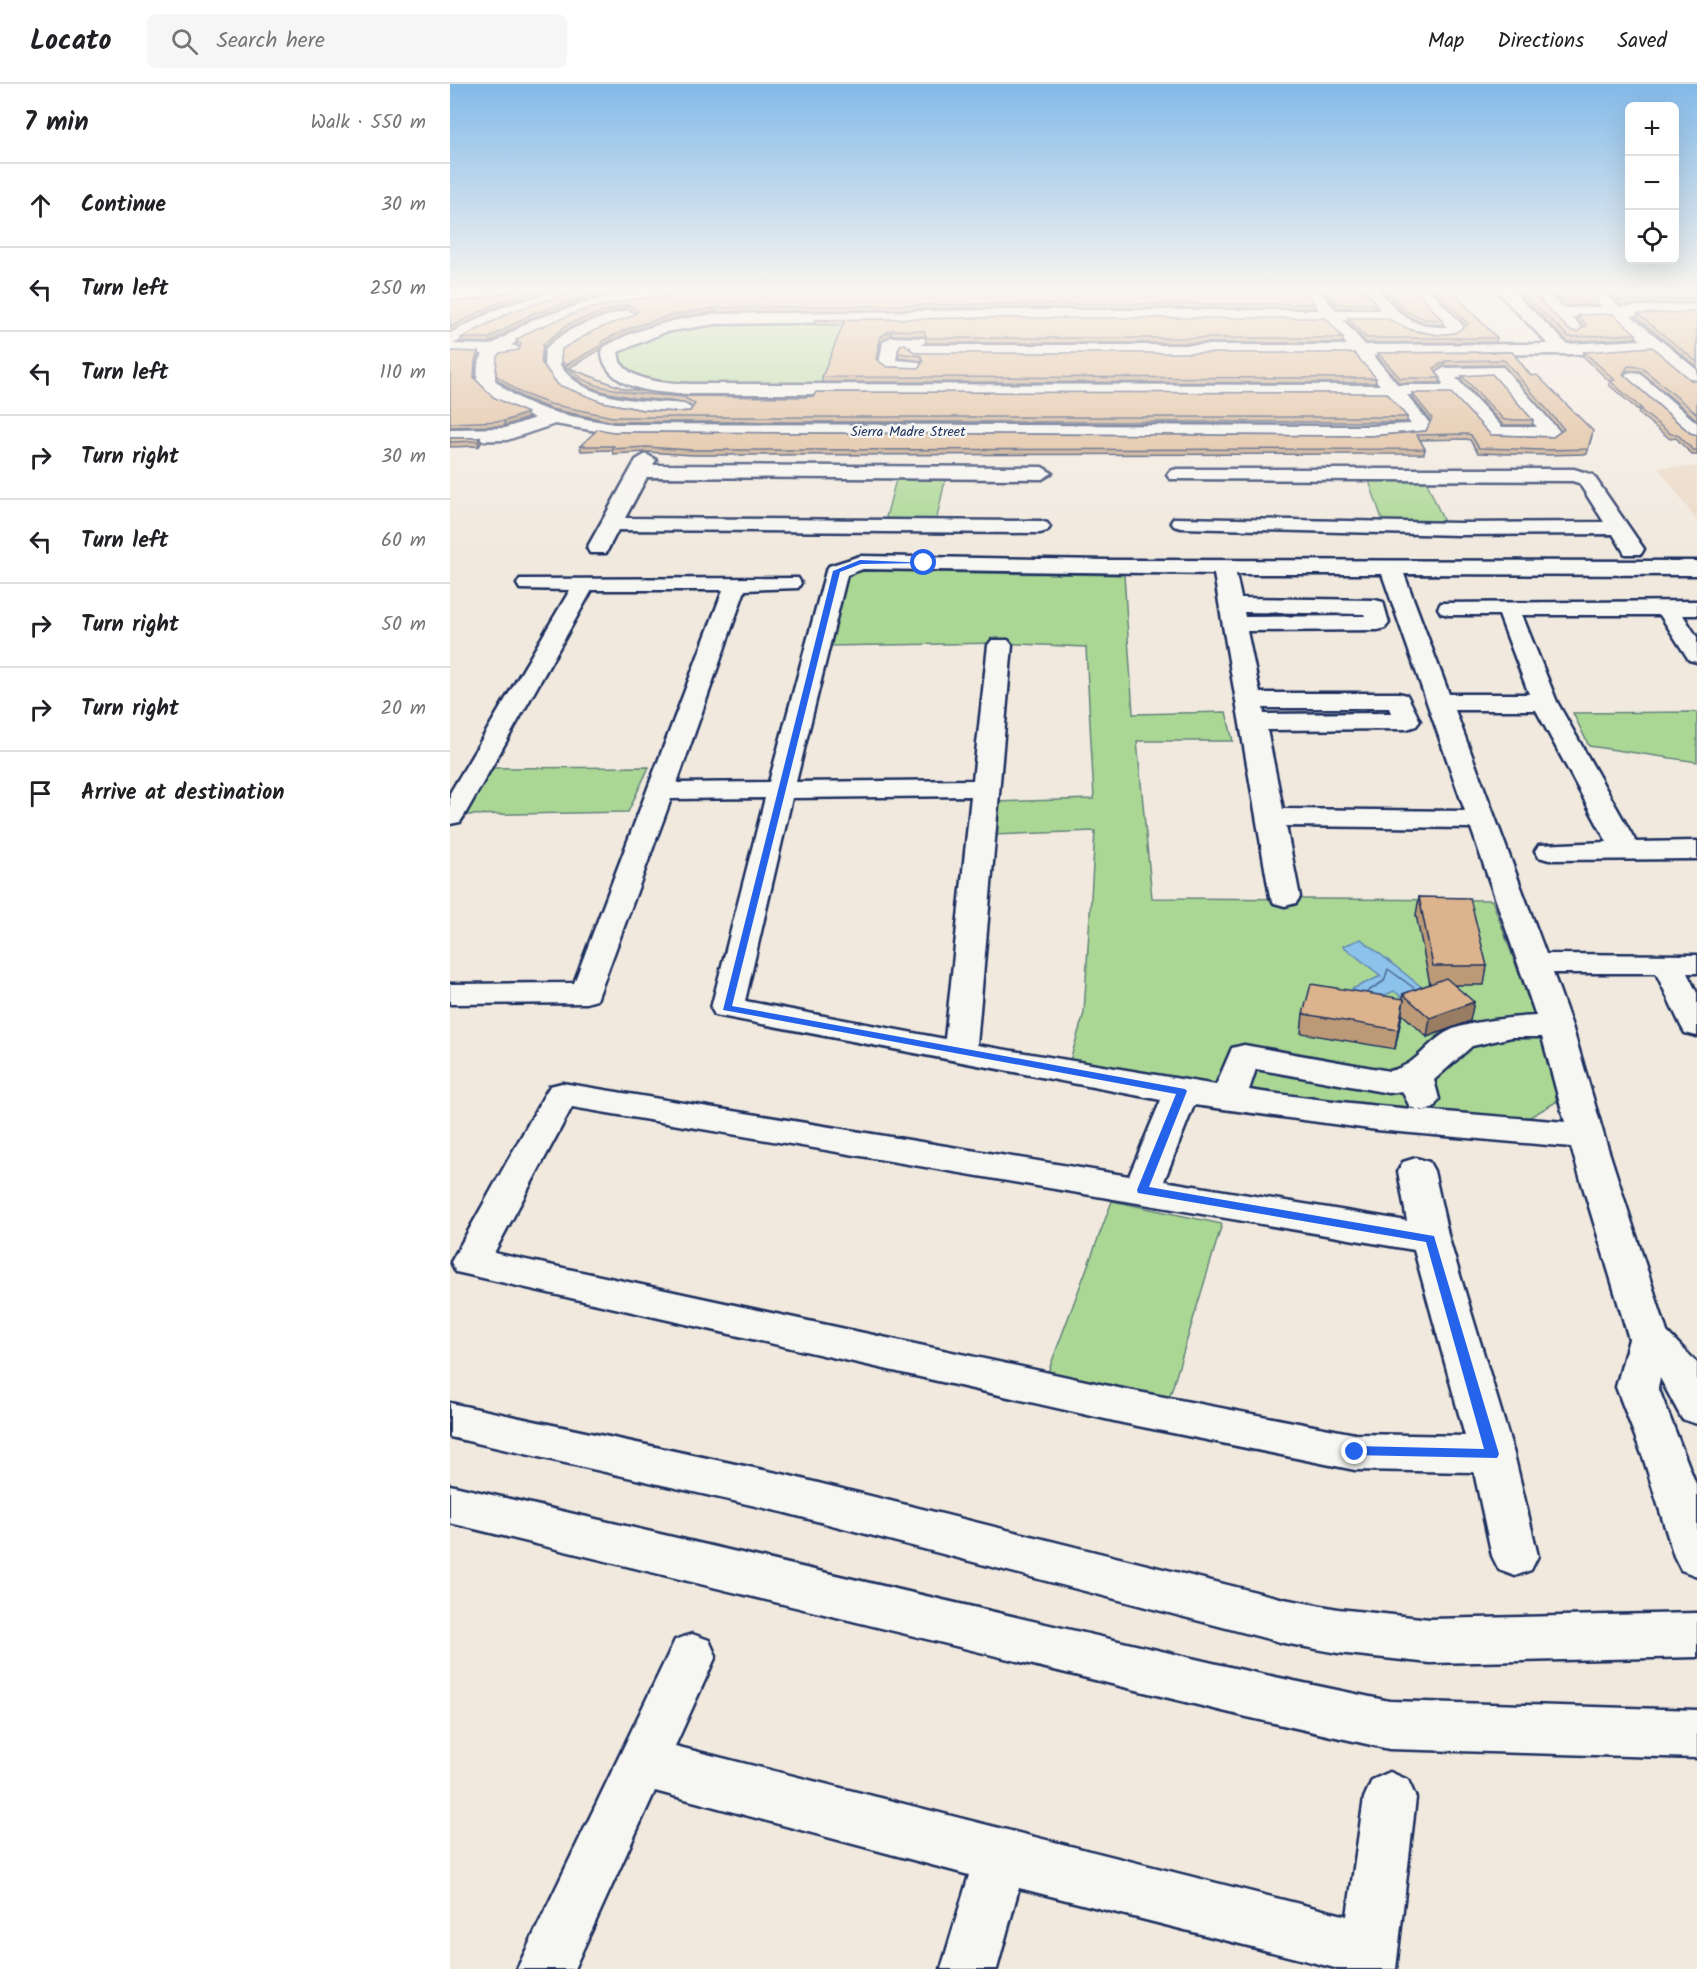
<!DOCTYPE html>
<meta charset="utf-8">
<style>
:root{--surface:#fff;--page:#f6f6f6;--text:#202124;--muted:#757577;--line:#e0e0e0}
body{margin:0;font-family:Kalam,sans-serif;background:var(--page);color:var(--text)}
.controls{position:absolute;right:18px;top:18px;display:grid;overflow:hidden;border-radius:9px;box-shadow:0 6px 24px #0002}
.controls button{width:54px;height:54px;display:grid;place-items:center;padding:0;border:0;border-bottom:2px solid var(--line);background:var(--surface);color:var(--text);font:30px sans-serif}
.stop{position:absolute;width:18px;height:18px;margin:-14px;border:4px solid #2563eb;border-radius:50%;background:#fff}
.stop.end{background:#2563eb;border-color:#fff;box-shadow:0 2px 6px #0008}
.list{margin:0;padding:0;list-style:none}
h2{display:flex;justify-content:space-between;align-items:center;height:78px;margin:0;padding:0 24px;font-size:26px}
h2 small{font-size:20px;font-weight:400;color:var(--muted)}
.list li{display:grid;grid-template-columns:39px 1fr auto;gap:18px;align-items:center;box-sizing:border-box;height:84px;padding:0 24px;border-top:2px solid var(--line)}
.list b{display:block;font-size:22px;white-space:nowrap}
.list em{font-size:20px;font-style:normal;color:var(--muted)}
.icon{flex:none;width:33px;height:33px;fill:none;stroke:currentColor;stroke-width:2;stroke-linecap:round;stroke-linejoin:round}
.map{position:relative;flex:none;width:1247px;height:1885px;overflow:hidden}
header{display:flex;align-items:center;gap:36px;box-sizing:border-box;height:84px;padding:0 30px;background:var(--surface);border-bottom:2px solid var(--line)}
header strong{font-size:28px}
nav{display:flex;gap:33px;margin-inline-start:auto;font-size:21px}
.search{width:420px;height:54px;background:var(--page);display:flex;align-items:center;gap:15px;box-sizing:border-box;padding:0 21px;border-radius:9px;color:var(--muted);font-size:22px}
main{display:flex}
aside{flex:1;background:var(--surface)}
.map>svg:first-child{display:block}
</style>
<header>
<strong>Locato</strong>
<div class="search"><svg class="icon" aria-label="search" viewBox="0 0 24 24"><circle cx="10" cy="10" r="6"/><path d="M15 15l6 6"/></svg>Search here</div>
<nav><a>Map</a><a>Directions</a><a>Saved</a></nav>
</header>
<main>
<aside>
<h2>7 min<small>Walk · 550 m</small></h2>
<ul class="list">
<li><svg class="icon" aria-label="ahead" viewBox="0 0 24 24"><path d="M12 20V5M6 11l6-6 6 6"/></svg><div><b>Continue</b></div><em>30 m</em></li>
<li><svg class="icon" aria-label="left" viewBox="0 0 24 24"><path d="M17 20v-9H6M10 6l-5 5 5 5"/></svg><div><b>Turn left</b></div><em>250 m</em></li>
<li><svg class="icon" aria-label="left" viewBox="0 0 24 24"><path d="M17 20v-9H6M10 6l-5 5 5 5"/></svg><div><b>Turn left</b></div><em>110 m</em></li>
<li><svg class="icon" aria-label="right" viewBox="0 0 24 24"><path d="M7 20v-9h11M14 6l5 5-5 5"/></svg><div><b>Turn right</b></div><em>30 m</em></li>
<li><svg class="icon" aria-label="left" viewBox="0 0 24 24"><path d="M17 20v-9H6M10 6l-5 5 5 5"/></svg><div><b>Turn left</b></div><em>60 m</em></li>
<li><svg class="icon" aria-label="right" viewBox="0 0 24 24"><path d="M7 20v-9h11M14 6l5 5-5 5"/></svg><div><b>Turn right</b></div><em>50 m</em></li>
<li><svg class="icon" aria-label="right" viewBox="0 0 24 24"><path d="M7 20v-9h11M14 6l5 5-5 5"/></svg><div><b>Turn right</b></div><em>20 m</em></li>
<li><svg class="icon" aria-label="arrive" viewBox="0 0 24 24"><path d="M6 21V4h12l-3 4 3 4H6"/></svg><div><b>Arrive at destination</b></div></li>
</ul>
</aside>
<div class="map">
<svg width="1247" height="1885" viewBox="0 0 1247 1885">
<rect width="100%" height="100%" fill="#f1e9de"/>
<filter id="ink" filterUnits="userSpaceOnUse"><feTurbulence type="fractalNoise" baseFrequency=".0167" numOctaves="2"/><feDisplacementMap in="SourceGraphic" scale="12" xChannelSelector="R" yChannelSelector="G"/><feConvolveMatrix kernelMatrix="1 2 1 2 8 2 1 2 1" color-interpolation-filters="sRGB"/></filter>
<g filter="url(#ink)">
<path fill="#ead9c5" d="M1208,383H1247V437Z"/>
<g fill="#abd795" stroke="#63837a" stroke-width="1.5">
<path d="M470,233L453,305L231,303L194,297L166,282L169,264L197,249L266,237Z"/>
<path d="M447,392H496L486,438L435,437Z"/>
<path d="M918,394H975L994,438H933Z"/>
<path d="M416,487L674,491L683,630L776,628L783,657H687L702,814L1042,816L1107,993L1106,1018L1075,1036L942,1030L619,980L634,929L645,747L542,751L545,718L644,715L636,563L551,559L377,562L390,496L401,489Z"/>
<path d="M1247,628V678L1139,662L1123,629Z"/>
<path d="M199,683L178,728L13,731L41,684Z"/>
<path d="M662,1117L772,1140L719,1315L598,1288Z"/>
</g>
<path fill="#8dc2ea" stroke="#5f87b2" stroke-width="1.5" d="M911,855L978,908L957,917L944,907L919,918L902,905L931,892L893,862Z"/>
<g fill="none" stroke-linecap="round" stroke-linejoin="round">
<path stroke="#496a96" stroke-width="1.5" d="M917,908L934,897L938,885L964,904"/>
<g stroke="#1b2f5e" stroke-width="5">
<g id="minor">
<path d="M45,204H71L69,207L23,218L0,219V209Z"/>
<path d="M116,204H125L127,207L125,210L63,229L3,260L41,261L82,236L158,212L210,204H262L255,208C188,214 118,223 61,261L68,263L70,266L68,269L50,271L46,277L45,296C77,328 121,332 164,340L920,342L961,340L938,311L240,310C212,309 169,308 155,280C152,275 151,268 154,263C189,243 226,235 265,230L533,226H869L852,204H867L886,226H930L912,204H927C949,230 960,244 997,243L963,204H978L1015,244C1004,259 972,253 957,247C950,245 943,237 936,236C923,233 907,236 893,236L915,261L1098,260L1044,204H1059L1117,260L1191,256L1163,232L1122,233L1133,245L1125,250L1119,248L1077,204H1092L1113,224L1152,223L1132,204H1148L1170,223L1247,220V230L1181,232L1247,286V300L1241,299L1202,265L1136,270L923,271L948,301H994L986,289L994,284L1053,283L1111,349L1102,355L1040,353L1001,311H957L980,340L975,349L920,354L164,350L105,340L57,356L0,357V345L55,344L85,334C62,327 42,317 27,297L28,280L33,270H0V249L52,223ZM533,236H877L897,261H471L476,257L474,254L441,253L433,258L429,280L437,285L469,286L471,282L469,278L446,276L448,263L462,262L458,266L466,271H905L930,301L240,300C217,299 184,299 170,278L168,268L215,248L265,240ZM1042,292L1087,343H1052L1006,294Z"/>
<path d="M178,226L186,231L183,234L145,248L111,268L110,281C135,319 193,316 234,320L243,325L240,329C216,335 130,320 110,304C103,298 98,289 94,281L95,266C112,244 152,233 178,226Z"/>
<path d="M1183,288L1189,289L1247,339V354L1240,352L1177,297L1174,293L1177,289Z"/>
<path d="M196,370L206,376L203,381L592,383L602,389L592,395L197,393L175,434L590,437L597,439L600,443L597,447L590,449L168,446L156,469H140L137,464L186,376Z"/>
<path d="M727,385H1124L1143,391L1194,465L1191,470H1175L1163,450L1009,451L731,444L724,442L721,438L724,434L1009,439L1154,438L1129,399L1122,397L720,395L717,391L720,387Z"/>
<path d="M410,472L657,476L1247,477V491L954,490L999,610H1079L1049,531H999L991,529L988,524L991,519L1247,517V531H1233L1247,553V578L1239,576L1210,531H1072L1107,618L1186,758L1247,757V775L1099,776L1089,773L1085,767L1089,761L1157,758L1086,626H1005L1096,870L1247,871V889H1237L1247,909V952L1235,949L1231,942L1206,889H1103L1122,942L1154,1052L1217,1248L1247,1279V1340L1232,1335L1210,1294L1208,1303L1247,1403V1492L1231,1486L1224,1472L1193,1373L1166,1303L1179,1255L1121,1063L927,1046L744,1021L714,1097L957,1137L948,1087L953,1078L966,1074L979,1078L984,1087L999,1155L1064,1370L1088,1472L1081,1486L1065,1492L1049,1486L1042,1472L1024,1388L905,1386L673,1339L6,1188L1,1178L95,1010L100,1002L112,999L679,1092L711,1016L265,931L261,924L315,714L221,715L147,916L136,919L0,920V900L124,899L273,506H142L14,732L10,738L0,740V709L120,506L70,505L67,500L70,495L348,494L351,499L348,504L295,506L227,699L319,698L376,487L379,482ZM413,485L764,490L820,813L824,819L835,822L846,819L850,813L836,742L1021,744L1086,932C1065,933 1018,937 999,947C975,959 969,981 939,987L794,961L782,964L766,1001L527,961L562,561L558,556H542L538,561L523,696L346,698L397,491ZM786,490H932L1015,727L833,725L817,646L957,645L966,642L970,637L957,611L948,609H810L797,547L927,546L935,544L939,539L933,518L925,516L791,514ZM794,528L914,530L915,532L795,533ZM813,624H939L941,629L814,630ZM521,712L495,955L295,917L342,714ZM1062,953H1092L1115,1038C1009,1029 904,1022 799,1006L806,985L939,1009L952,1007L960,1023L972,1027L984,1023L989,1015L984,996L1022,962ZM122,1023L964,1166L1015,1352L905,1350L673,1305L44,1169Z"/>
<path d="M0,1319L332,1390L834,1515L888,1525L980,1535L1247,1529V1573L980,1579L888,1569L834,1559L332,1428L0,1353Z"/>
<path d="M0,1401L797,1587L939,1617L1247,1626V1674L939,1665L797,1633L0,1439Z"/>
<path d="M242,1550L259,1556L266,1572L225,1662L897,1832L914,1714L922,1696L940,1688L958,1696L966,1714L946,1885H889L569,1804L547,1885H491L519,1791L205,1707L124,1885H67L225,1556Z"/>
</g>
</g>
<use href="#minor" fill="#f6f6f2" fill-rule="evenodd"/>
</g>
<g fill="#bc9a78" stroke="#1b2f5e" stroke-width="1.5" fill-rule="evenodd">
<path d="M126,204H198L157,210L81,234L40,259L12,258L11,254L126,207Z"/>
<path d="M870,204H913L926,220L925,224H887Z"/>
<path d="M929,204H964L992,236V241L974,239L958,232Z"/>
<path d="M980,204H998L1047,254L1046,258L916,259L898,238V234L988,251L1005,249L1015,242Z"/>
<path d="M1062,204H1078L1119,246L1127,248L1133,243L1127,235L1128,231L1186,250L1185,254L1118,258Z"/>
<path d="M1095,204H1133L1147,217V221L1114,222Z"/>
<path d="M1151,204H1247V218L1171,221Z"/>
<path d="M255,206L865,220L864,224H533L265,228L222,235L180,248L153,261L150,266L119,284L175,305L228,312L957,333V338H164L101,325L72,313L47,295L46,291L69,266L70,263L67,260L66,256L130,227ZM177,224L186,229L184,231L111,276L112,280L117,285L119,284V288L135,301L150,307L184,314L234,318L242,323L240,327L228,328L193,326L152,318L108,301L92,279L93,264L121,243Z"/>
<path d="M1247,228V283L1187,234L1188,230Z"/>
<path d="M533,234L893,254L892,259H477L474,252L441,251L431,258L427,276L437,283L469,284L472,280L471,277L449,274L448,269L457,263L466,269L926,294L925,299L372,298V293L394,241H366L365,236Z"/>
<path d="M0,267L29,272L26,280L25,295L43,313L78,334L55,342L0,343Z"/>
<path d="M1062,268L1081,292L1142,352L1137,370L1095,371L1028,369L1020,356L1016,355L970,356L975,365L974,370L242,371L197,368L163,370L162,366L131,367L130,362L163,348L921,352L976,347L981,337L962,313V309L1041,351L1103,353L1111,347L1053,281L994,282L986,287L990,294V299H949L928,273V269Z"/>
<path d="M1134,268L1241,296L1247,297V336L1190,287H1177L1174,291L1240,349L1247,351V371H1242L1226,354L1220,355L1188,329L1189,327L1159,301L1160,298L1133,272Z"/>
<path d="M1012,292L1083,336L1082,341H1053L1011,296Z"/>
<path d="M0,354H30L31,359L29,362L0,363Z"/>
<path d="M969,813L1037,882L1034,901H1004L1020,937L977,953L952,930L945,965L851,949L853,930L953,915V910L980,900L966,831Z"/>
</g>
<g fill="#997d62" stroke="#1b2f5e" stroke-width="1.5">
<path d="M0,204H28L0,207Z"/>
<path d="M96,204H110L51,221L0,248V243L51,217Z"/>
<path d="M171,204H198L157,210L81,234L40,259L39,254L81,230L157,206Z"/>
<path d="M177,220V224L121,243L93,264L92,282L91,278L93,260L120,239Z"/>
<path d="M264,224L265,228L222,235L180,248L153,261L150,266L117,285L116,281L152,257L179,244L221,231Z"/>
<path d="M441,246V251L431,258L427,280L426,275L430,253Z"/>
<path d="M28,268L29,272L26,280L25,298L24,294L25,276Z"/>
<path d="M995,277L994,282L984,289V284Z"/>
<path d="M77,329L78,334L55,342L54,337Z"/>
<path d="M30,354L31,359L29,362L28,357Z"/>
<path d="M954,915L951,934L945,965L948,946Z"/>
<path d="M1024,918L1020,937L977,953L980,934Z"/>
</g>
<g fill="#dbb38c" stroke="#1b2f5e" stroke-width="1.5">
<path d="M69,204H96L51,217L0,243V217L23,216L69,205Z"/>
<path d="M126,204H171L157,206L81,230L39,254H11L63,227L126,207Z"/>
<path d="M260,204H852L865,220H533L264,224L221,231L179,244L152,257L150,262L116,281L111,276L112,265L145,246L184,231L188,227L177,220L120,239L93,260L91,278L108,301L152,318L193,326L228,328L240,327L245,320L234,313L183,309L149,302L134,296L118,284L175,305L228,312L353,313L364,312L366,308L937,309L957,333H163L100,320L71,309L46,291L47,273L50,269L69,266L71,260L66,256L83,246L130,227L179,216L255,206Z"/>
<path d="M873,204H913L926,220H887Z"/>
<path d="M933,204H964L992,236L975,235L958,228Z"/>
<path d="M984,204H998L1047,254H916L898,234H936L963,247L988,251L1005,249L1018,240Z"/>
<path d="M1067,204H1078L1119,246L1127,248L1136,241L1128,231L1163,230L1186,250L1119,253Z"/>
<path d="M1100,204H1133L1147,217L1115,218Z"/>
<path d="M1156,204H1247V214L1172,217Z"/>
<path d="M1247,228V278L1188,230Z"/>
<path d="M533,234H876L893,254H477L474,247L441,246L430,253L426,275L437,283L469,284L473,278L471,272L448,269L450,261L456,260L457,263L466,269H904L926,294L372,293L395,236H365Z"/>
<path d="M1202,263L1241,296L1247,297V330L1191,283L1178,282L1173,290L1240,349L1247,351V366H1243L1227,350H1221L1189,325H1192L1160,297L1165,296L1134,268Z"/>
<path d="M0,267L28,268L25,276L24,294L43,313L77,329L54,337L0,339Z"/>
<path d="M1062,268L1081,292L1087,291L1143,347L1138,365L1096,366L1029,364L1021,351L1017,350L967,351L975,365L241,366L196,363L162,365L164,362H130L148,345L163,348L921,352L976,347L982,334L962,309H1001L1041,351L1103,353L1114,345L1054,276L995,277L984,284L990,294H950L928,269Z"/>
<path d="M1042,290L1083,336H1054L1012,292Z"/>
<path d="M0,354H30L28,357L0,358Z"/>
<path d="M969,813L1020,814L1037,882H983Z"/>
<path d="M996,894L1024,918L980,934L953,910Z"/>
<path d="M861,900L954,915L948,946L853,930Z"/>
</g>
</g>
<linearGradient id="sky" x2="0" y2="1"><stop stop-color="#83bae9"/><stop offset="0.44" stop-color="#f9f5f0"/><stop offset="1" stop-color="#f9f5f0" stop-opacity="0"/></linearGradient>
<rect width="1247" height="467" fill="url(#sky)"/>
<path fill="#2563eb" d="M410,476L478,479L411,480L390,488L282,922L735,1005L737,1007L699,1103L984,1152L1049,1370L1047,1374L900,1371L898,1368L905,1362L1034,1365L976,1158L688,1109L687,1106L726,1010L273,926L383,487Z"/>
<g text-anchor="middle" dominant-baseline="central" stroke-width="4.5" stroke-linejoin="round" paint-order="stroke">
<g font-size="14" fill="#1b2f5e" stroke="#f6f6f2">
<text x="458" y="348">Sierra Madre Street</text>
</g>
</g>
</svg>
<div class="controls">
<button>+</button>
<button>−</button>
<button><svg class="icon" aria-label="locate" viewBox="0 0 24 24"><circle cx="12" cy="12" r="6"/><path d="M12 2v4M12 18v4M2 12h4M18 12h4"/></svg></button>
</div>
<div class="stop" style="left:474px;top:479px"></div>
<div class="stop end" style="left:905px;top:1368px"></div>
</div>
</main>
